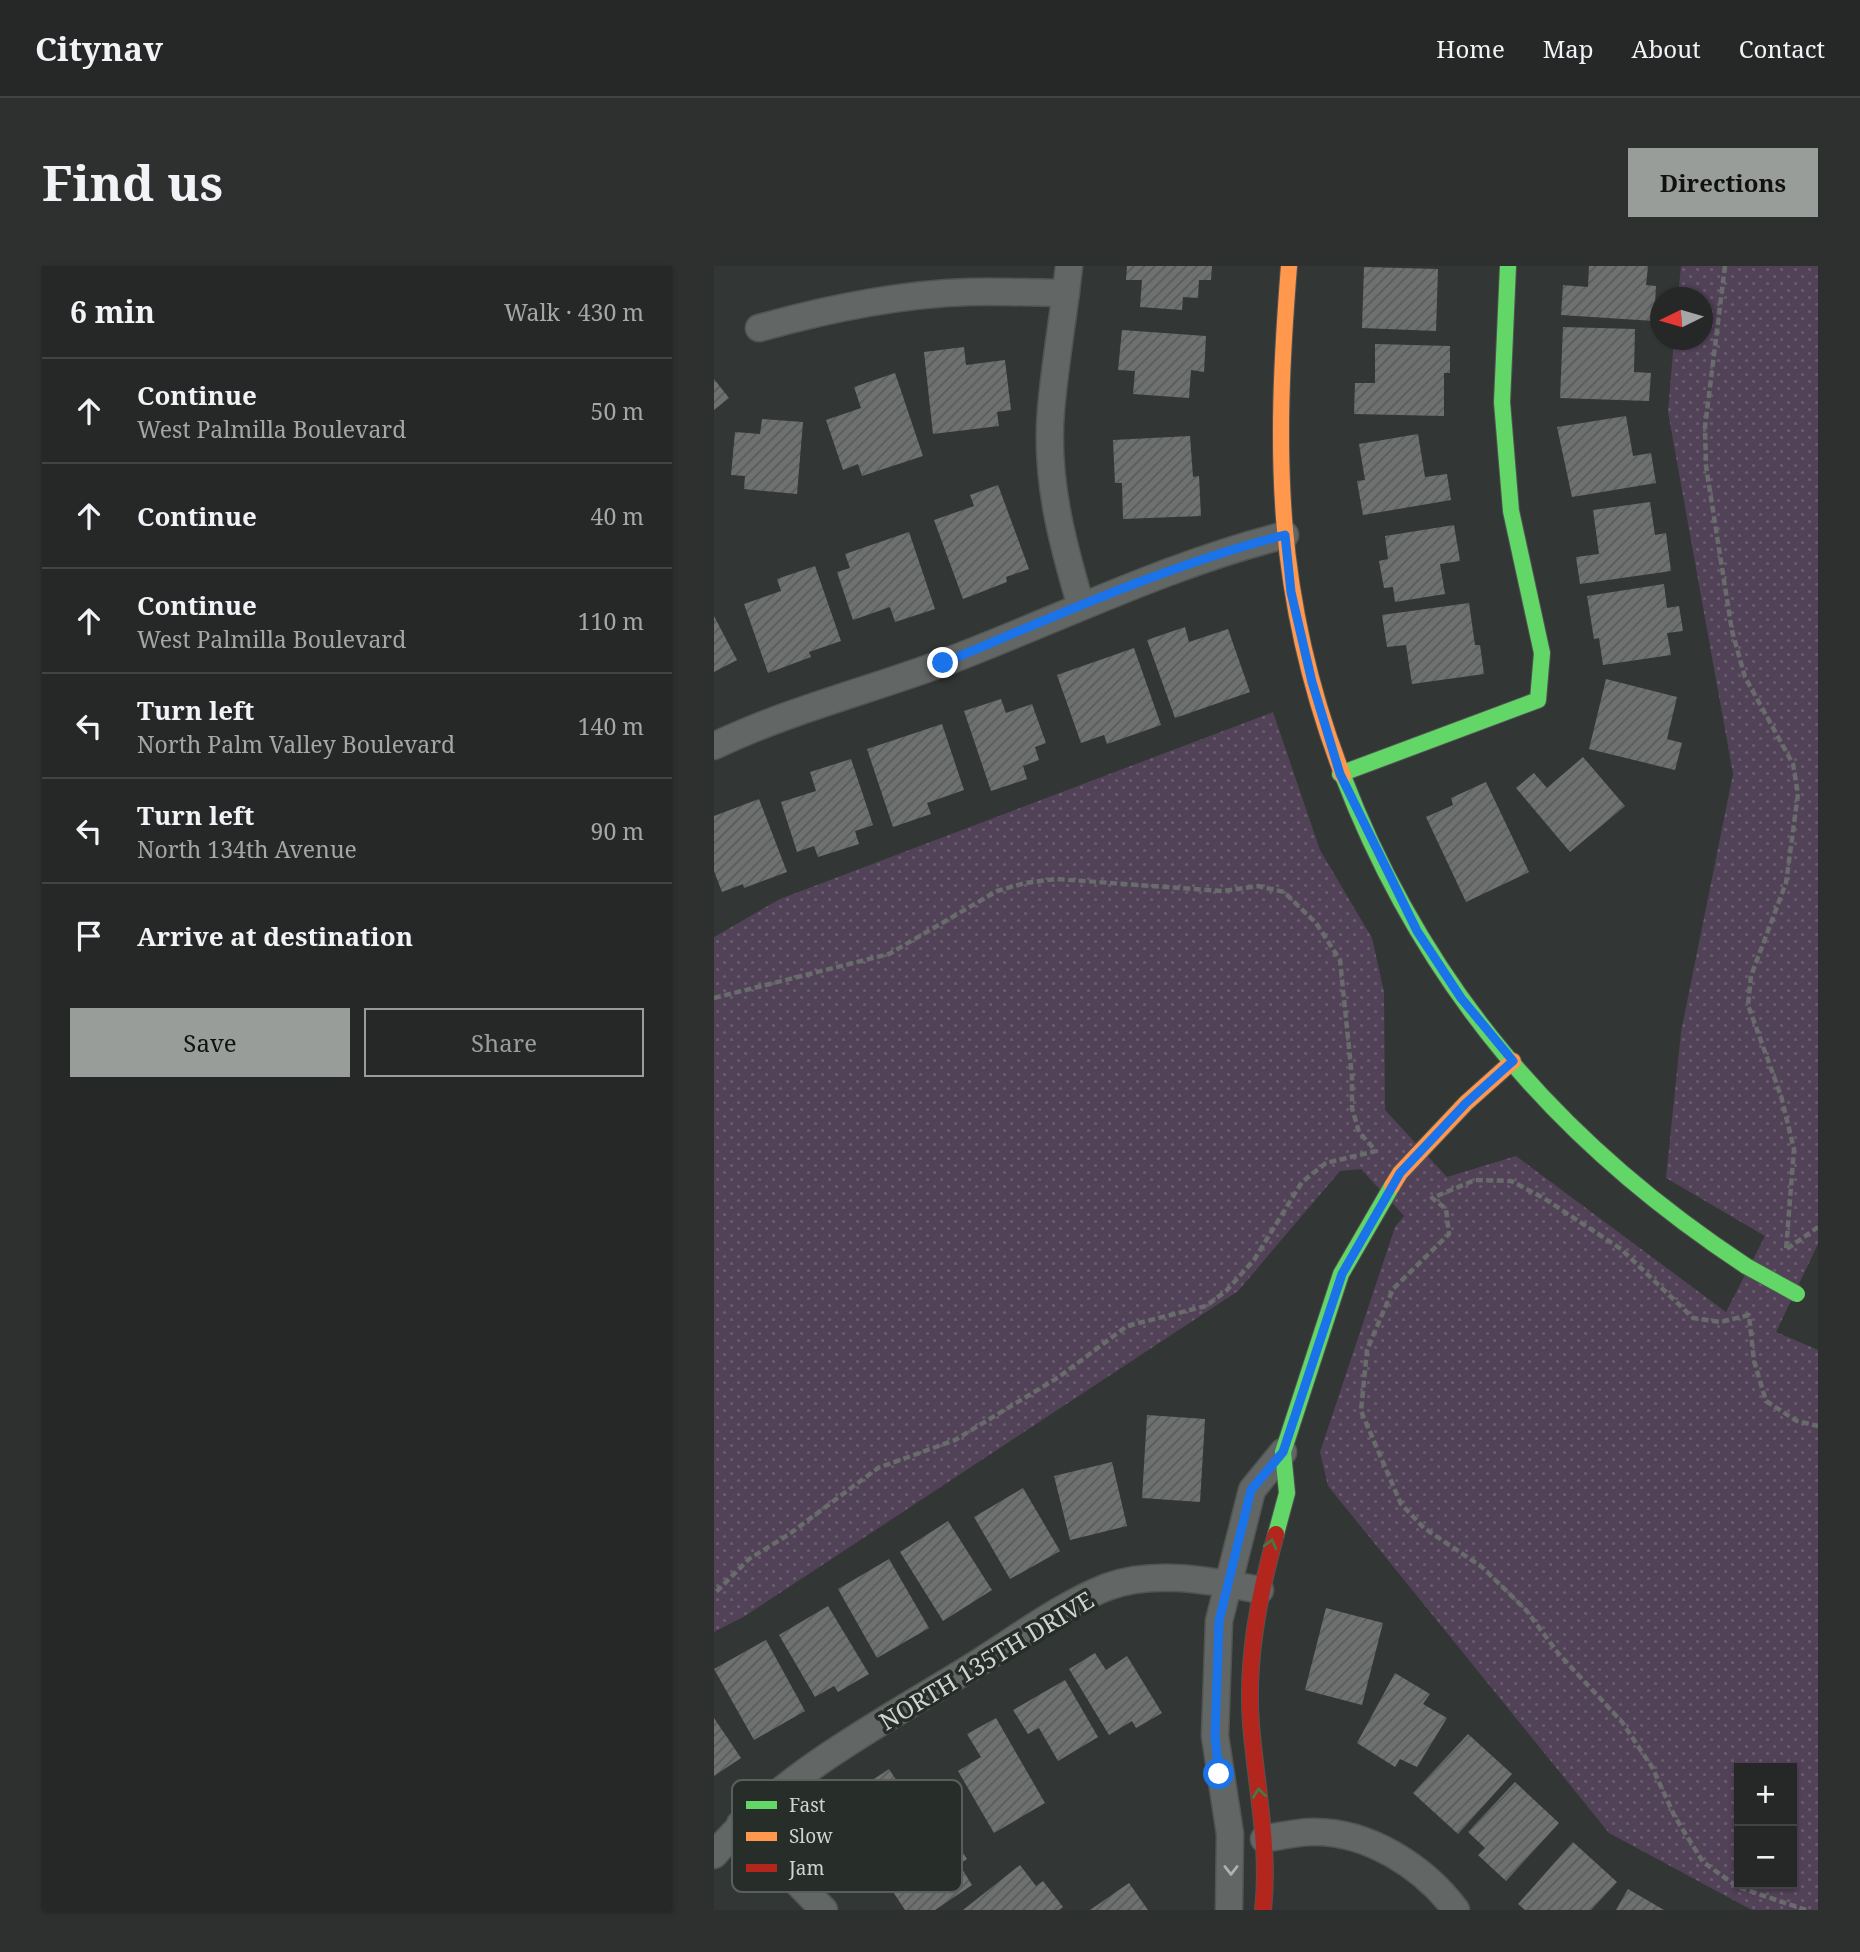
<!DOCTYPE html>
<meta charset="utf-8">
<style>
:root{--surface:#262827;--page:#2e302f;--text:#f1f3f6;--muted:#a4a6a7;--line:#424444;--accent:#999d9a}
body{margin:0;font-family:"Noto Serif",serif;background:var(--page);color:var(--text)}
.controls{position:absolute;right:21px;bottom:21px;display:grid;overflow:hidden;border-radius:0px;box-shadow:0 2px 5px #0004}
.controls button{width:63px;height:63px;display:grid;place-items:center;padding:0;border:0;border-bottom:2px solid var(--line);background:var(--surface);color:var(--text);font:35px sans-serif}
.compass{position:absolute;left:936px;top:21px;width:63px;height:63px;border-radius:50%;background:var(--surface);box-shadow:0 2px 5px #0004;rotate:265deg}
.stop{position:absolute;width:21px;height:21px;margin:-16px;border:5px solid #1a73e8;border-radius:50%;background:#fff}
.stop.end{background:#1a73e8;border-color:#fff;box-shadow:0 2px 7px #0008}
.list{margin:0;padding:0;list-style:none}
h2{display:flex;justify-content:space-between;align-items:center;height:91px;margin:0;padding:0 28px;font-size:30px}
h2 small{font-size:23px;font-weight:400;color:var(--muted)}
.list li{display:grid;grid-template-columns:46px 1fr auto;gap:21px;align-items:center;box-sizing:border-box;height:105px;padding:0 28px;border-top:2px solid var(--line)}
.list b{display:block;font-size:26px;white-space:nowrap}
.list p{margin:0;font-size:23px;white-space:nowrap;color:var(--muted)}
.list em{font-size:23px;font-style:normal;color:var(--muted)}
.actions{display:flex;gap:14px;padding:21px 28px}
.actions a{flex:1;padding:16px 0;border:2px solid var(--accent);border-radius:0px;text-align:center;font-size:24px;color:var(--accent)}
.actions .main{background:var(--accent);color:#111}
.icon{flex:none;width:38px;height:38px;fill:none;stroke:currentColor;stroke-width:2;stroke-linecap:round;stroke-linejoin:round}
.map{position:relative;flex:none;width:1104px;height:1644px;overflow:hidden;border-radius:0px}
header{display:flex;align-items:center;gap:42px;box-sizing:border-box;height:98px;padding:0 35px;background:var(--surface);border-bottom:2px solid var(--line)}
header strong{font-size:33px}
nav{display:flex;gap:38px;margin-inline-start:auto;font-size:24px}
.intro{display:flex;align-items:center;justify-content:space-between;box-sizing:border-box;height:168px;padding:0 42px}
h1{margin:0;font-size:49px}
.button{padding:18px 32px;border-radius:0px;background:var(--accent);color:#111;font-size:24px;font-weight:700}
main{display:flex;gap:42px;padding:0 42px}
aside{flex:1;background:var(--surface);border-radius:0px;box-shadow:0 2px 5px #0004}
.map>svg:first-child{display:block}
</style>
<header>
<strong>Citynav</strong>
<nav><a>Home</a><a>Map</a><a>About</a><a>Contact</a></nav>
</header>
<div class="intro"><h1>Find us</h1><a class="button">Directions</a></div>
<main>
<aside>
<h2>6 min<small>Walk · 430 m</small></h2>
<ul class="list">
<li><svg class="icon" aria-label="ahead" viewBox="0 0 24 24"><path d="M12 20V5M6 11l6-6 6 6"/></svg><div><b>Continue</b><p>West Palmilla Boulevard</p></div><em>50 m</em></li>
<li><svg class="icon" aria-label="ahead" viewBox="0 0 24 24"><path d="M12 20V5M6 11l6-6 6 6"/></svg><div><b>Continue</b></div><em>40 m</em></li>
<li><svg class="icon" aria-label="ahead" viewBox="0 0 24 24"><path d="M12 20V5M6 11l6-6 6 6"/></svg><div><b>Continue</b><p>West Palmilla Boulevard</p></div><em>110 m</em></li>
<li><svg class="icon" aria-label="left" viewBox="0 0 24 24"><path d="M17 20v-9H6M10 6l-5 5 5 5"/></svg><div><b>Turn left</b><p>North Palm Valley Boulevard</p></div><em>140 m</em></li>
<li><svg class="icon" aria-label="left" viewBox="0 0 24 24"><path d="M17 20v-9H6M10 6l-5 5 5 5"/></svg><div><b>Turn left</b><p>North 134th Avenue</p></div><em>90 m</em></li>
<li><svg class="icon" aria-label="arrive" viewBox="0 0 24 24"><path d="M6 21V4h12l-3 4 3 4H6"/></svg><div><b>Arrive at destination</b></div></li>
</ul>
<div class="actions"><a class="main">Save</a><a>Share</a></div>
</aside>
<div class="map">
<svg width="1104" height="1644" viewBox="0 0 1104 1644">
<defs>
<pattern id="grass-dots" width="8" height="8" patternUnits="userSpaceOnUse" patternTransform="scale(1.75)"><rect width="8" height="8" fill="#524258"/><path d="M2 2h.1M6 6h.1" fill="none" stroke="#6a5c6f" stroke-width="1.8" stroke-linecap="round"/></pattern>
<pattern id="building-hatch" width="6" height="6" patternUnits="userSpaceOnUse" patternTransform="scale(1.75)"><rect width="6" height="6" fill="#6e716f"/><path d="M-1 1l2-2M0 6l6-6M5 7l2-2" fill="none" stroke="#585b59"/></pattern>
</defs>
<rect width="100%" height="100%" fill="#323634"/>
<path fill="url(#grass-dots)" fill-rule="evenodd" d="M967,0H1104V978L1062,1066L1104,1084V1644H1038L895,1567L614,1220L606,1186L681,961L690,950L647,903L626,905L524,1025L31,1350L0,1366V671L66,633L559,446L606,584L658,672L670,726L671,844L733,911L802,890L1012,1046L1051,970L952,912L967,766L1019,508L954,146L960,74H988V32L964,31ZM1025,1502H1078V1618H1025Z"/>
<g fill="url(#building-hatch)">
<path d="M413,0H498L497,14H485L484,32L469,31L468,44L426,41L428,14H412Z"/>
<path d="M875,0H934L932,19L942,20L940,55L847,49L849,19L874,21Z"/>
<path d="M650,1L724,3L722,65L648,62Z"/>
<path d="M849,61L921,63L920,106L937,107L935,135L846,132Z"/>
<path d="M408,64L492,70L490,106L477,104L475,132L419,128L421,105L404,104Z"/>
<path d="M661,78L736,80V107H730V150L640,148L641,117H661Z"/>
<path d="M250,81L252,99L291,94L297,144L283,146L285,160L219,168L210,86Z"/>
<path d="M181,107L209,190L148,210L144,198L129,204L112,154L147,142L140,121Z"/>
<path d="M0,113L15,132L0,144Z"/>
<path d="M912,150L919,190L937,187L942,217L858,231L843,161Z"/>
<path d="M48,153L89,156L83,228L30,223L31,210L17,209L21,166L46,168Z"/>
<path d="M704,168L711,211L733,208L737,234L649,249L643,215L651,214L645,178Z"/>
<path d="M476,170L479,211L485,210L487,250L409,253L408,217H401L399,174Z"/>
<path d="M284,219L315,303L292,311L293,316L249,333L220,254L260,240L256,229Z"/>
<path d="M936,236L941,269L952,267L957,305L866,318L862,291L885,288L879,244Z"/>
<path d="M740,259L746,295L726,298L731,328L681,336L679,321L670,322L665,295L674,293L671,270Z"/>
<path d="M195,266L221,343L181,356L176,341L139,354L123,306L136,302L131,288Z"/>
<path d="M101,300L127,375L95,386L97,391L54,407L30,338L67,325L63,313Z"/>
<path d="M950,318L953,342L965,340L969,365L953,367L957,389L889,399L885,372L880,373L873,330Z"/>
<path d="M755,337L761,379H766L770,408L698,418L692,379L673,381L668,349Z"/>
<path d="M0,350L23,394L0,406Z"/>
<path d="M471,361L475,376L514,363L536,426L461,452L433,374Z"/>
<path d="M420,382L447,459L393,478L390,469L367,477L343,409Z"/>
<path d="M892,413L963,431L953,473L968,477L961,504L875,483Z"/>
<path d="M287,433L292,447L318,438L332,477L321,481L325,494L309,500L313,513L277,525L250,445Z"/>
<path d="M228,458L250,524L213,537L217,548L179,561L153,483Z"/>
<path d="M869,491L911,540L856,586L802,522L820,507L833,522Z"/>
<path d="M137,493L159,559L141,565L145,578L104,591L100,580L83,586L67,536L102,525L96,506Z"/>
<path d="M772,516L815,606L752,636L712,551L739,539L737,532Z"/>
<path d="M45,533L73,606L30,622L29,618L8,626L0,605V550Z"/>
<path d="M433,1149L491,1153L486,1236L428,1232Z"/>
<path d="M398,1196L413,1260L356,1274L340,1210Z"/>
<path d="M309,1222L346,1285L296,1313L260,1251Z"/>
<path d="M234,1255L278,1324L229,1355L186,1286Z"/>
<path d="M175,1293L215,1362L163,1392L124,1323Z"/>
<path d="M114,1340L155,1408L124,1426L120,1420L101,1431L65,1369Z"/>
<path d="M612,1342L669,1357L648,1439L591,1424Z"/>
<path d="M52,1374L91,1445L40,1474L0,1403Z"/>
<path d="M381,1387L392,1404L413,1390L448,1447L422,1462L418,1455L395,1469L355,1403Z"/>
<path d="M681,1407L716,1428L709,1438L733,1452L703,1501L686,1493L681,1501L643,1477Z"/>
<path d="M351,1414L384,1471L344,1495L325,1462L314,1468L299,1444Z"/>
<path d="M0,1452L27,1492L0,1510Z"/>
<path d="M282,1452L331,1537L280,1567L244,1505L267,1491L253,1468Z"/>
<path d="M754,1468L798,1508L744,1568L699,1527Z"/>
<path d="M175,1503L198,1538L207,1532L219,1550L139,1603L104,1550Z"/>
<path d="M801,1516L845,1557L792,1615L764,1589L771,1582L754,1566Z"/>
<path d="M234,1564L253,1593L245,1598L258,1619L221,1644H191L168,1609Z"/>
<path d="M859,1576L903,1616L877,1644H811L804,1638Z"/>
<path d="M306,1599L322,1620L329,1615L349,1641L345,1644H249Z"/>
<path d="M415,1617L434,1644H376Z"/>
<path d="M914,1623L950,1644H902Z"/>
</g>
<g fill="none" stroke-linecap="round" stroke-linejoin="round">
<g stroke="#515552" stroke-width="29">
<g id="street">
<path d="M355,0C350,48 341,96 337,144C331,212 348,276 367,340"/>
<path d="M45,62C113,43 185,28 256,26C288,25 320,27 352,27"/>
<path d="M0,480C73,445 153,425 229,397C343,354 452,299 571,269"/>
<path d="M26,1558L110,1644"/>
<path d="M550,1573C566,1570 583,1566 599,1566C654,1565 710,1601 742,1644"/>
<path d="M0,1589C69,1507 166,1458 256,1402C300,1375 345,1340 393,1321C441,1303 498,1315 546,1324"/>
<path d="M515,1644L516,1568L501,1470L505,1355L538,1224L569,1186"/>
</g>
</g>
<g stroke="#515552" stroke-width="18">
<g id="fast">
<path d="M626,508L824,434L828,387L797,245L788,136L794,0"/>
<path d="M629,510C710,721 844,876 1032,1000"/>
<path d="M562,1268L573,1227L569,1186L627,1008L678,920"/>
</g>
</g>
<g stroke="#515552" stroke-width="18">
<g id="slow">
<path d="M575,0C560,188 560,331 629,510"/>
<path d="M678,920L686,907L752,837L799,795"/>
</g>
</g>
<g stroke="#515552" stroke-width="18">
<path id="jam" d="M549,1644C556,1582 542,1520 537,1458C532,1394 545,1329 562,1268"/>
</g>
<g stroke="#686c6a" stroke-width="4.5" stroke-dasharray="7 3.5" stroke-linecap="butt">
<path d="M1011,0L991,161L992,200L1018,365L1031,411L1079,498L1084,528L1072,617L1037,710L1034,739L1067,830L1080,883L1072,984"/>
<path d="M0,732L175,688L283,625L311,617L342,613L509,625L544,620L570,626L602,657L626,694L638,811V842L645,866L662,885L612,897L588,916L540,994L512,1025L492,1040L413,1060L345,1111L241,1174L164,1202L74,1269L35,1293L0,1328"/>
<path d="M1073,983L1104,961"/>
<path d="M1092,1644L1024,1621L989,1596L961,1551L938,1501L908,1456L844,1387L812,1344L768,1301L710,1262L687,1238L647,1145L653,1084L679,1023L735,968L732,943L718,932L761,914L797,915L828,931L907,983L979,1052L1007,1056L1035,1049L1040,1095L1052,1135L1083,1155L1104,1160"/>
</g>
<use href="#street" stroke="#626664" stroke-width="26"/>
<use href="#fast" stroke="#63d668" stroke-width="16"/>
<use href="#slow" stroke="#ff974d" stroke-width="16"/>
<use href="#jam" stroke="#b3261e" stroke-width="16"/>
<g stroke="#515552" stroke-width="18" stroke-linecap="butt">
<path id="fast-bridge" d="M1032,1000L1083,1028"/>
</g>
<use href="#fast-bridge" stroke="#63d668" stroke-width="16"/>
</g>
<defs><path id="oneway-chevron" d="M-2-3.5L2.5 0L-2 3.5" fill="none" stroke-width="1.6" stroke-linecap="round" stroke-linejoin="round" transform="scale(1.75)"/></defs>
<g stroke="#427945">
<use href="#oneway-chevron" transform="translate(557 1278) rotate(-75)"/>
<use href="#oneway-chevron" transform="translate(545 1527) rotate(-97)"/>
</g>
<use stroke="#afb3b0" href="#oneway-chevron" transform="translate(517 1604) rotate(90)"/>
<g fill="none" stroke-linecap="round" stroke-linejoin="round">
<path stroke="#1a73e8" stroke-width="9" d="M229,397C342,350 453,299 571,269L577,326L598,416L626,508L703,665L747,732L799,795L752,837L686,907L628,1008L569,1186L537,1224L505,1355L501,1470L505,1508"/>
</g>
<g text-anchor="middle" dominant-baseline="central" stroke-width="7" stroke-linejoin="round" paint-order="stroke">
<g font-size="24" fill="#d0d4d1" stroke="#272d29">
<text transform="translate(272 1394) rotate(-31)">NORTH 135TH DRIVE</text>
</g>
</g>
<rect x="18" y="1514" width="230" height="112" rx="10" fill="#272d29" stroke="#5a5f5b" stroke-width="2"/>
<rect x="32" y="1535" width="31" height="8" fill="#63d668"/>
<rect x="32" y="1566" width="31" height="9" fill="#ff974d"/>
<rect x="32" y="1598" width="31" height="8" fill="#b3261e"/>
<g font-size="19" fill="#d0d4d1">
<text x="75" y="1546">Fast</text>
<text x="75" y="1577">Slow</text>
<text x="75" y="1609">Jam</text>
</g>
</svg>
<div class="controls">
<button>+</button>
<button>−</button>
</div>
<svg class="compass" viewBox="-18 -18 36 36"><path d="M0-13l5 13h-10z" fill="#e53935"/><path d="M0 13l5-13h-10z" fill="#a4a6a7"/></svg>
<div class="stop" style="left:505px;top:1508px"></div>
<div class="stop end" style="left:229px;top:397px"></div>
</div>
</main>
